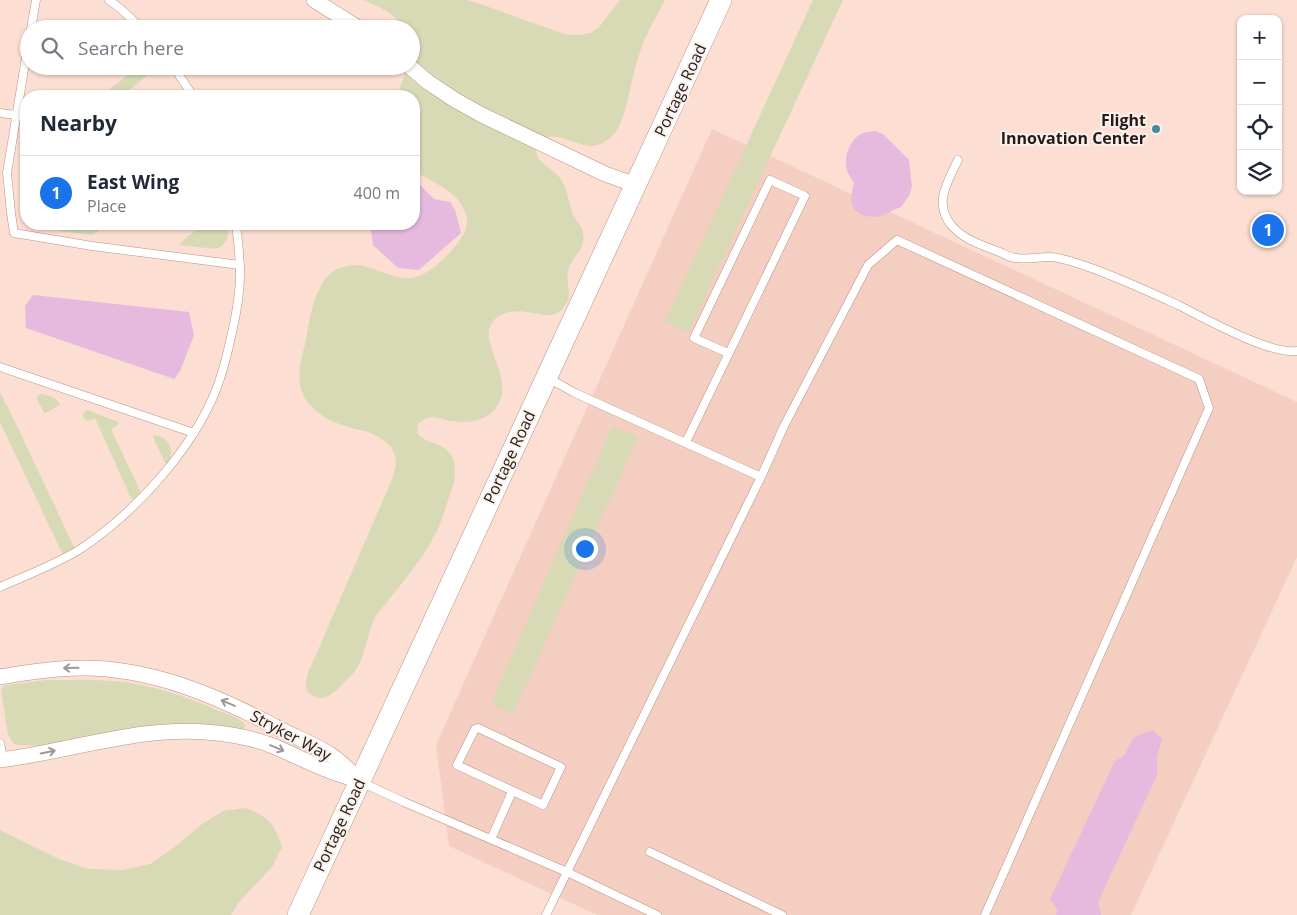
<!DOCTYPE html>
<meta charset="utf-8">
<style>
:root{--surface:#fff;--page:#f6f6f7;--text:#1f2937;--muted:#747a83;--line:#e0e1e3;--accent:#1a73e8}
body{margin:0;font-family:"Open Sans",sans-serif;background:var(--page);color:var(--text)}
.controls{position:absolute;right:15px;top:15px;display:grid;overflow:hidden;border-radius:10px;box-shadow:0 1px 4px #0004}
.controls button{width:45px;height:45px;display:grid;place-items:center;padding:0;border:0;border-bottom:1px solid var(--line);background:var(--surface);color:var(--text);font:25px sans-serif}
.you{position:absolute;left:584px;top:548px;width:18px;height:18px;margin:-12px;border:4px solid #fff;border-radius:50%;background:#1a73e8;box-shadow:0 0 0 8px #1a73e833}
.badge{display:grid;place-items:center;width:32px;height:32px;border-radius:50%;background:var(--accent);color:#fff;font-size:16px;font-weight:700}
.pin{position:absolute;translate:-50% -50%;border:2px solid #fff;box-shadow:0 1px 5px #0006}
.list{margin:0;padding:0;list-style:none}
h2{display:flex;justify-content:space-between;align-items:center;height:65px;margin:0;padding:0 20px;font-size:21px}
h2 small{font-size:16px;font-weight:400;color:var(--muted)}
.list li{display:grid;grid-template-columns:32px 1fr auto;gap:15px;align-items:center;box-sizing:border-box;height:75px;padding:0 20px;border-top:1px solid var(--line)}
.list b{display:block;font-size:19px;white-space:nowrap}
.list p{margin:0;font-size:16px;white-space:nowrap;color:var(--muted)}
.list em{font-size:16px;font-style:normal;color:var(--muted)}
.icon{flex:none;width:28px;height:28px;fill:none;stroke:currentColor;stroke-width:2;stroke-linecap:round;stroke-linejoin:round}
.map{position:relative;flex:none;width:1297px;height:915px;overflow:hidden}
.search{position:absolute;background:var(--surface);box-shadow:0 1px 4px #0004;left:20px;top:20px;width:400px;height:55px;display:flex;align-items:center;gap:12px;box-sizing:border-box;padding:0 18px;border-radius:28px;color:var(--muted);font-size:19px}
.panel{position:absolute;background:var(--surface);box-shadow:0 1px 4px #0004;left:20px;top:90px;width:400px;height:140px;border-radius:20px}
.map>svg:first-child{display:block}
</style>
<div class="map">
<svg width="1297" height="915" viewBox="0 0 1297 915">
<rect width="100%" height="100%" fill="#fdded3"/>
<path fill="#f3cec1" d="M712,129L1297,402V557L1131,915H597L449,846L436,745Z"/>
<g fill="#d7dab5">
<path d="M364,0H466L483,5L564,34L578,35L591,33L600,26L620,0H665C655,19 644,37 638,58C631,78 627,119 614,134C609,140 600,146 591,146C576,146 545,124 537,147C532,161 554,169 560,178C568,188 568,203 573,214C575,220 580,224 582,230C589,248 571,256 568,271C566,279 569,286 569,293C569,302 563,311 555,314C547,317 541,314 533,313C520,310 503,310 494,320C474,341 519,379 495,409C483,424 462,423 446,420C440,418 433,416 427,418C424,419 421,422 418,424L417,433C427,446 445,440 453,459C458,473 453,487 448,500C445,511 441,522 436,533C420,564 396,590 375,617C367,634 366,653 357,668C353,674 348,678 344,683C339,688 332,695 326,697C322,699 318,698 314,696C304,692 305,683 308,673L393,477C394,472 396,466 396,462C396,447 383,438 370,433C365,430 358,430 352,428C331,423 304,409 300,385C298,372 302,356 305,344C309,324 311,304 321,286C326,275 335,268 347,266C367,261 387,279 409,278C413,278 420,276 423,274C437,268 466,239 467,224C468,219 465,210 462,206C454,190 429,180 414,171V96H397L405,74L406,66H411V29H402C397,13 378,7 364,0Z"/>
<path d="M813,0H843L688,333L665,322Z"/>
<path d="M139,66H159L122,96H101Z"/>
<path d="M57,224H67L69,226L71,224H93L98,230L96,233L92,235L59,231L56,228Z"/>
<path d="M204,224H227C229,236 228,245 215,249L180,245L181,242Z"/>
<path d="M0,392L6,405H7L75,549L63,555L0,422Z"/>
<path d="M40,394C48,394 58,398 60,405L46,413H44L37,399L38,395Z"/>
<path d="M88,410L118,422V425L111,429L141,493L135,500L131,498L95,418L88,421L85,420L83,416L84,412Z"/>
<path d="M612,426L638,437L513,714L491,704Z"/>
<path d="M154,435C170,437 175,450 168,463H165L153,437Z"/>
<path d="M46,680C68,680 90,679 112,681C149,684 186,696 219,711C228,714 241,718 246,726L243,729L241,730L48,746L17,745L12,742L8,734L1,690L4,686L8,685Z"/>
<path d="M246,808C270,818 273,822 282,847L272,867L239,902L231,915H0V830L59,859L88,869L123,870L150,864L175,847L202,824L223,811Z"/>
</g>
<g fill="#e6bade">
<path d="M875,131L883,134L909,160L912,186L909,196L901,207L878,217L864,216L855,210L851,203L852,190L854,183C850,177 846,171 846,164C845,153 852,137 863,133C867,132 871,131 875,131Z"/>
<path d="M414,185H420L434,199L450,202L455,210L461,233L419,270L398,268L373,245L370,224H414Z"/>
<path d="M33,295L189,312L194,335L180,371L174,379L26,328L25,306Z"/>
<path d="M1153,730L1162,739L1157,757V775L1098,902L1101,915H1056L1058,911L1050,899L1115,761L1124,756L1134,737Z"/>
</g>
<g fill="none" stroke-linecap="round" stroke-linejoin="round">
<g stroke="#b79386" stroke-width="9">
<g id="service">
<path d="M109,0L121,9L142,29"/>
<path d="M31,29L36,0"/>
<path d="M29,39L7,173L11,213L14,233L92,246L240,265"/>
<path d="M173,66L193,96"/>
<path d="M0,113L16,115"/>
<path d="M958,160C947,183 933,204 952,226C965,241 985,246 1002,253C1006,255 1011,258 1016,258C1027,260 1039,257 1050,257C1061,257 1083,265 1094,269C1123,280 1150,292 1178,305C1204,318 1270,355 1297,351"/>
<path d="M0,367L194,433"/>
<path d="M548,378L575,393L761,477L784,426L868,265L897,240L1199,379L1209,408L985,915"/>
<path d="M686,442L805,196L770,180L694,338L728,353"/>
<path d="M0,587C27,575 57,564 82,548C134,513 189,453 214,395C222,376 227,356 231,337C236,316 240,294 240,273C240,257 238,240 236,224"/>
<path d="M478,728L561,767L543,805L457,765L475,729Z"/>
<path d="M0,743L3,760"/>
<path d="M361,782L404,802L567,872L546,915"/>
<path d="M491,839L512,792"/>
<path d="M650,852L782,915"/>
<path d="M657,915L567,872L761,477"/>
</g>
</g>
<g stroke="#b79386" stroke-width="16">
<g id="minor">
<path d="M314,0L360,29"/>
<path d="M409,66L428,82L455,100L482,115L605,174L636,185"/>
<path d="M0,677C28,672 55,668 83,668C151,668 215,695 274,726C292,736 314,744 331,755C342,762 351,773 360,781"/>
<path d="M0,760C73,751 144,724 217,733C235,735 256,739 273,746C290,753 307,762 325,769C334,773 344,776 354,779"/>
</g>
</g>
<g stroke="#b79386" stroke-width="22">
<path id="secondary" d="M298,915L721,0"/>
</g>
<use href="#service" stroke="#fff" stroke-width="8"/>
<use href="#minor" stroke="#fff" stroke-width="15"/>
<use href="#secondary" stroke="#fff" stroke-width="21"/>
</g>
<defs><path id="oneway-shaft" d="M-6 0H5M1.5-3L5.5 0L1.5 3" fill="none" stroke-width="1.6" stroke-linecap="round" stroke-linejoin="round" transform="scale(1.25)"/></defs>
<g stroke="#9e9895">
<use href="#oneway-shaft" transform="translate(71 668) rotate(179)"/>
<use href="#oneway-shaft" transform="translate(228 703) rotate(-157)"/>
<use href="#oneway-shaft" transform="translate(277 748) rotate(23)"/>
<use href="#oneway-shaft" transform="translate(48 752) rotate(-12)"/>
</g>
<circle fill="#468a99" stroke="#f9f1ee" stroke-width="2" cx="1156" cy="129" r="5"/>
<g text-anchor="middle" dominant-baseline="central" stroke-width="4" stroke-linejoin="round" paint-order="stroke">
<g font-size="16" fill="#271914" stroke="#f9f1ee">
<text transform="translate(680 90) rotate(-65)">Portage Road</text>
<text transform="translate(509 457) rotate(-65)">Portage Road</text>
<text transform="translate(291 735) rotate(28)">Stryker Way</text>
<text transform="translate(339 825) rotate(-65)">Portage Road</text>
</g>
<g font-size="16" font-weight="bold" fill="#271914" stroke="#f9f1ee" text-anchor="end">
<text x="1146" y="120">Flight<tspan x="1146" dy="18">Innovation Center</tspan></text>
</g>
</g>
</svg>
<div class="controls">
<button>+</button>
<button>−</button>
<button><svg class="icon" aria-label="locate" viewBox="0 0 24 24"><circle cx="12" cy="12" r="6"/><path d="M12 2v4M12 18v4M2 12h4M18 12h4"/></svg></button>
<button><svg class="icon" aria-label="layers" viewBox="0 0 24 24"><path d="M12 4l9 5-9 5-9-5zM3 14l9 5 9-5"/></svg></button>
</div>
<div class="you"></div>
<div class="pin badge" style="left:1268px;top:230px">1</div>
<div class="search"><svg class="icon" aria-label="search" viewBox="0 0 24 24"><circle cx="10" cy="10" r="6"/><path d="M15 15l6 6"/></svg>Search here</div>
<section class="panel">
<h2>Nearby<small></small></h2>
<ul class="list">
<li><span class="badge">1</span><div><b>East Wing</b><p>Place</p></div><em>400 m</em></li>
</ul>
</section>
</div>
